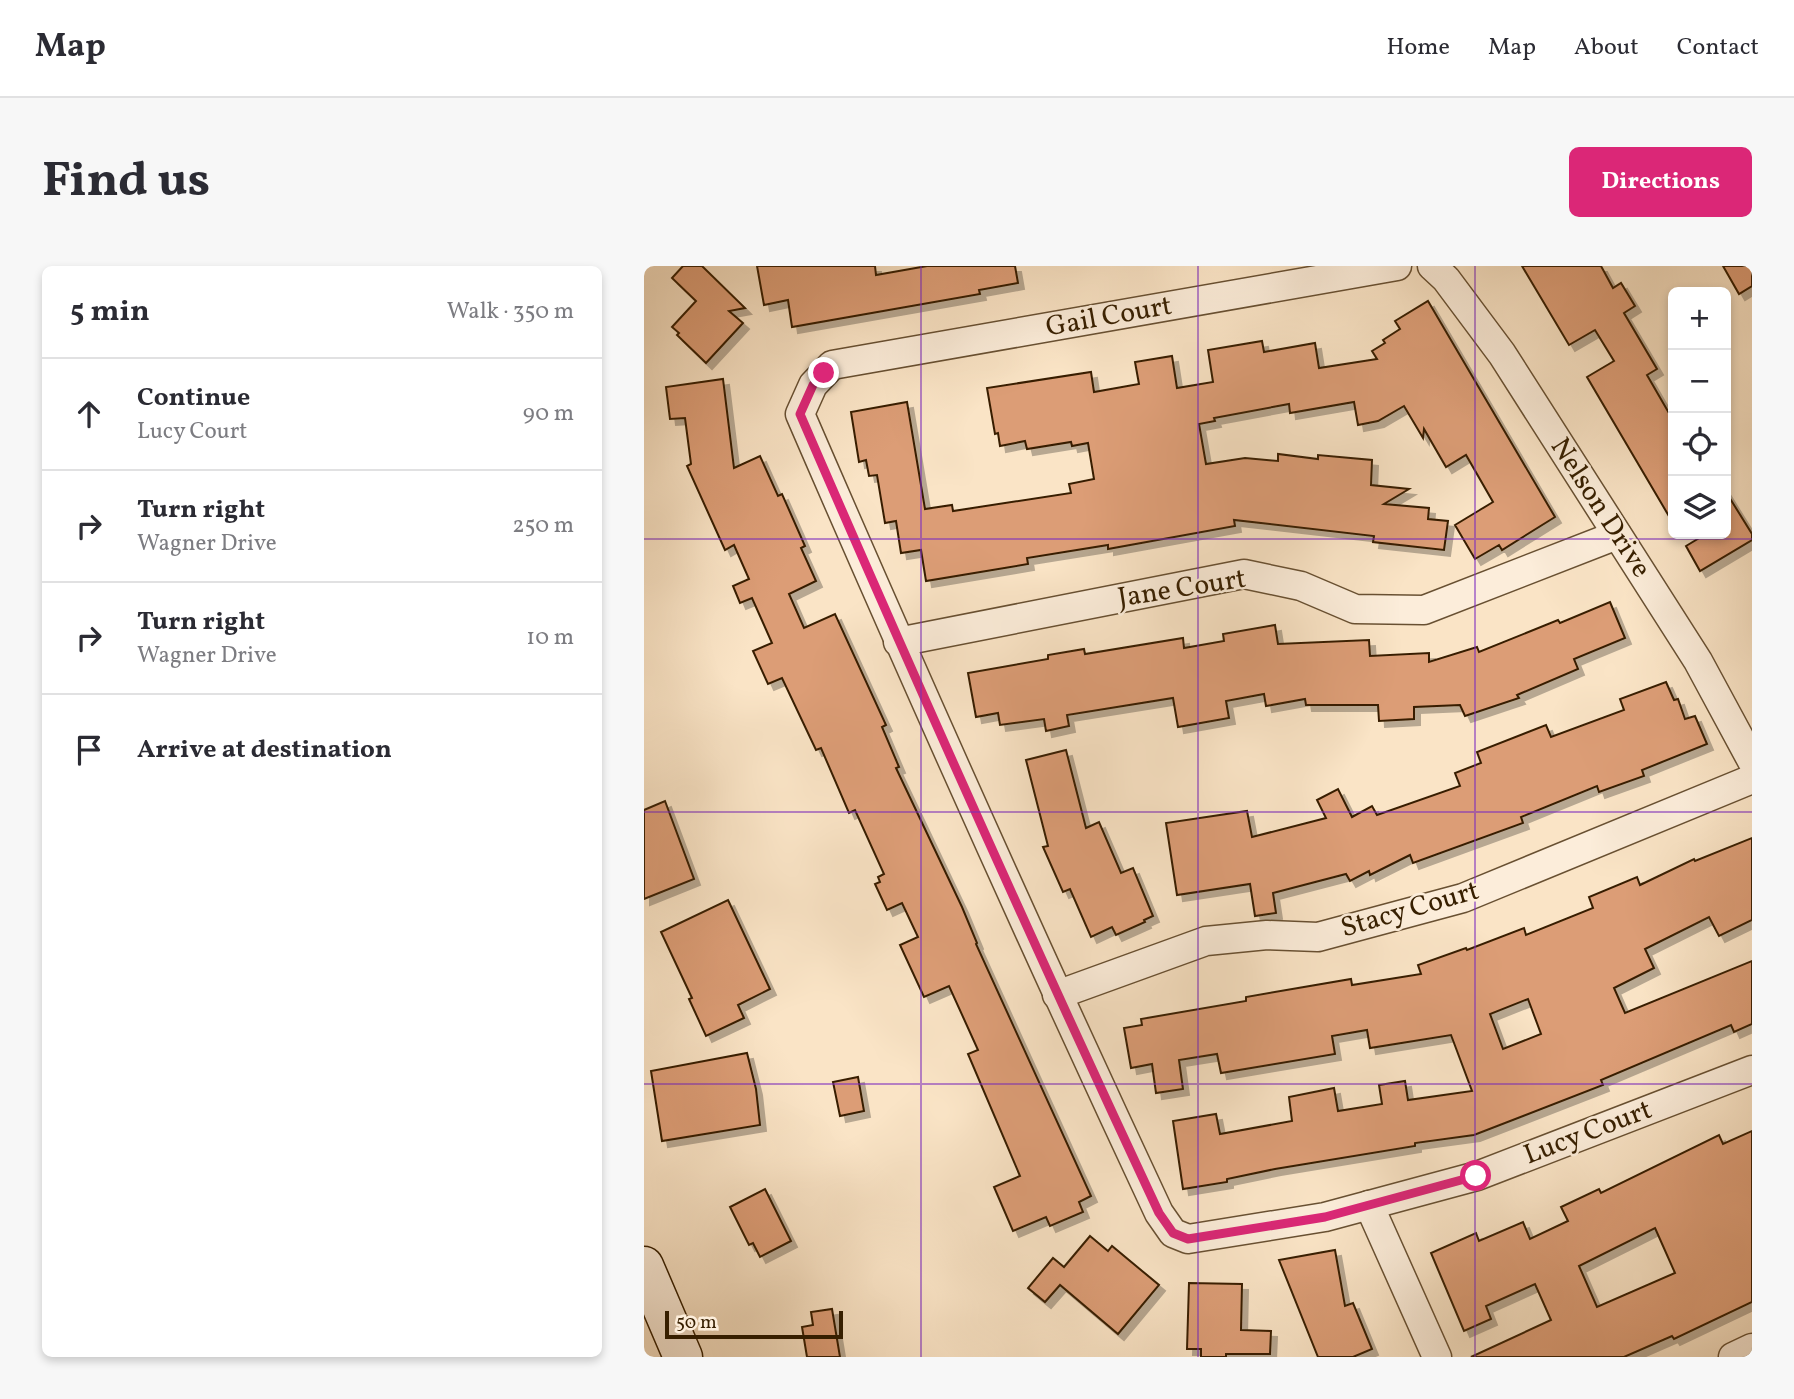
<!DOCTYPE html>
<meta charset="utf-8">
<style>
:root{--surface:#fff;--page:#f7f7f7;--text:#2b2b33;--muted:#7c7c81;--line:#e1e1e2;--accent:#db2777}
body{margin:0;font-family:Vollkorn,serif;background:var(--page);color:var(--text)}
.controls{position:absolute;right:21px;top:21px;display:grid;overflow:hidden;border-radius:10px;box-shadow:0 4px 10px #0003}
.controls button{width:63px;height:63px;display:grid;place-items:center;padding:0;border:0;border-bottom:2px solid var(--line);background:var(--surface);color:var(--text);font:35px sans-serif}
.scale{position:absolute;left:21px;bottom:18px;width:178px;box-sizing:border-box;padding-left:7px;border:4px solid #371f00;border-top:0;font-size:19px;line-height:24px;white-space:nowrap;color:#371f00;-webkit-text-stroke:5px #fcedda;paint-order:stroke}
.stop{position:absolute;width:21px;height:21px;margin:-16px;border:5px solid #db2777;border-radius:50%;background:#fff}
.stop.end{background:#db2777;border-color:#fff;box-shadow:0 2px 7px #0008}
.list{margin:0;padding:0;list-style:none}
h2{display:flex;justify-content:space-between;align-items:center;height:91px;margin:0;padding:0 28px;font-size:30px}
h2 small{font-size:23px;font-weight:400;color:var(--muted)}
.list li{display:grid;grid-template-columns:46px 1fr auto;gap:21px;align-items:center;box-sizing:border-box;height:112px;padding:0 28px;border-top:2px solid var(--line)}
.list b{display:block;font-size:26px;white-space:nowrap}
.list p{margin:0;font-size:23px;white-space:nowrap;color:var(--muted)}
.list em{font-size:23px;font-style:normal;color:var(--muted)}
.icon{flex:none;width:38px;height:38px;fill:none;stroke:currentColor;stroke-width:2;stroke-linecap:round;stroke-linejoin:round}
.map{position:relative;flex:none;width:1108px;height:1091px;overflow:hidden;border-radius:10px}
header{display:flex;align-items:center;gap:42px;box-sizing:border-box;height:98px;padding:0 35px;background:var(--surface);border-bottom:2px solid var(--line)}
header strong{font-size:33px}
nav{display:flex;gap:38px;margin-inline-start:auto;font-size:24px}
.intro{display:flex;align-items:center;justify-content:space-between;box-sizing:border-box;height:168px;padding:0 42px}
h1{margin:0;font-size:49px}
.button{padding:18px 32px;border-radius:10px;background:var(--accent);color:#fff;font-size:24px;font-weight:700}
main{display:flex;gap:42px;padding:0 42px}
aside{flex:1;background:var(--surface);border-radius:10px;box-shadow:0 4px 10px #0003}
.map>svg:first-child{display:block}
</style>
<header>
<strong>Map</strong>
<nav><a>Home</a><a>Map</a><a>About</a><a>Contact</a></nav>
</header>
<div class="intro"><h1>Find us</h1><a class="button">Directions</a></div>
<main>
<aside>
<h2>5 min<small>Walk · 350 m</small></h2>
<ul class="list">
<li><svg class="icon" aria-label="ahead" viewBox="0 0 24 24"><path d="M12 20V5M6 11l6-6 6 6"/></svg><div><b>Continue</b><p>Lucy Court</p></div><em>90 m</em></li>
<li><svg class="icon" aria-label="right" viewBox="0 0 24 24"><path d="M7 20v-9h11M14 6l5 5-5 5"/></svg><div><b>Turn right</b><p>Wagner Drive</p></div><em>250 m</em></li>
<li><svg class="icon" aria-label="right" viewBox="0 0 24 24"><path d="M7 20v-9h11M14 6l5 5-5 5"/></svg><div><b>Turn right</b><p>Wagner Drive</p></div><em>10 m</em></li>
<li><svg class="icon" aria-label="arrive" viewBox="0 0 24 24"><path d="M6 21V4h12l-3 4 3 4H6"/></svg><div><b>Arrive at destination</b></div></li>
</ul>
</aside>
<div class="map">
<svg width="1108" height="1091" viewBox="0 0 1108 1091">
<defs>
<filter id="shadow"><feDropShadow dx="6" dy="6" stdDeviation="0" flood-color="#0004"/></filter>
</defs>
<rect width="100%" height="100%" fill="#fae4c6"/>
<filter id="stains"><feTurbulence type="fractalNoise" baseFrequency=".00286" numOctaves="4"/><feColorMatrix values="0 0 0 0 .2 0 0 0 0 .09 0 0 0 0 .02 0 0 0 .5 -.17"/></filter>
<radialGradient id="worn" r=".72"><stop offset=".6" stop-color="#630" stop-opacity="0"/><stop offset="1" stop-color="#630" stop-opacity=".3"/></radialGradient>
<g fill="#dc9d76" stroke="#371f00" stroke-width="2" fill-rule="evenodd" filter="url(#shadow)">
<path d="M39,0H58L101,42L85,45L99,57L62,97L33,69L35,67L28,61L52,35L28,12Z"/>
<path d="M113,0H231L232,9L283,0H371L374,17L335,24L336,28L148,61L144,34L120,39Z"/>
<path d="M878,0H957L969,22L977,17L991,40L980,47L1013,103L1003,109L1029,154V257L943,111L970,95L951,64L925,79Z"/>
<path d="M1079,0H1108V20L1095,28Z"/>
<path d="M784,35L911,251L858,284L855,279L831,293L811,259L849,236L822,189L802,201L780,163L779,172L760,140L734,155L714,159L710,136L646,147L645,138L570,152L571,155L555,158L562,198L601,192L634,195V188L674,193V189L728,194L727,219L765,223L740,238L785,242L784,253L804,255L800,284L729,276L730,270L590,254L591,260L464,283V279L383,292L384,298L282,315L277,284L257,287L252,255L241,257L233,209L225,210L222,194L215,196L207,146L263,136L281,243L308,239L309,245L427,227L425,218L450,213L444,177L428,180L427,176L383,183L381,175L356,180L354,167L351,168L343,122L447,106L450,126L495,118L491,96L528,90L533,122L569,116L564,84L618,75L620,86L671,77L675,102L733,93L728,85L741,77L739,74L756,63L751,55Z"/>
<path d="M79,113L90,202L116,190L134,230L138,228L161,280L157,282L172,315L145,328L160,362L191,348L242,459L238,461L255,501L252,502L318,641L333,677L332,678L447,930L435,936L439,946L406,960L402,951L369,965L350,921L376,910L324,788L334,784L305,720L280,731L256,679L274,671L258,637L243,644L231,618L236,616L234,611L240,608L211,544L205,547L177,482L172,484L138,412L124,418L109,385L128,377L108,332L96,337L89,320L105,313L90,279L81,284L43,200L47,198L41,152L26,153L22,121Z"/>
<path d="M1082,226L1108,268V274L1056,305L1042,280L1062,268H1082Z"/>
<path d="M966,336L981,372L930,393L934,403L873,429L875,432L821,450L816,439L770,441V453L735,455L734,439H662L661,433L622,440L620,428L582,435L585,452L534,461L529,432L423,449L425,460L402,465L400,453L356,459L354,447L332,451L324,407L404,393V389L440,383L441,388L539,372L540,382L580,375L579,368L631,359L634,378L725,374L726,390L785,387V396L833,381L835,386L914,354L916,357Z"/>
<path d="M1022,416L1030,434L1034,433L1041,453L1051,450L1063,478L998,504L1000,510L955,526L953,520L877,551L879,557L769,597L766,589L726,609L725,605L706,615L702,608L629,627L632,647L611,650L606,618L533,629L522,557L603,545L608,571L682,552L673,534L694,523L708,551L728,540L733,549L816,520L811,507L837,497L833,486L902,459L907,471L980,444L976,433Z"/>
<path d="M422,484L442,562L455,556L477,607L489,602L509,650L500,654L501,656L472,669L468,661L447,671L426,623L419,626L399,581L404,580L382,494Z"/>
<path d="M21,535L50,613L0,633V544Z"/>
<path d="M1108,572V654L1075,670L1065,651L1001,683L1010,702L970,722L981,747L1108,695V758L1090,766L1087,759L957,814L959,819L830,869L771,877V880L631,903L583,913V916L539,923L529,855L572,848L576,868L648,855L645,831L690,822L694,845L738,838L735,819L761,815L764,834L828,825L807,769L726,782L723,764L688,770L691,788L577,807L573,788L535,794L539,823L512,827L508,798L487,802L480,762L498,759L497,753L602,735V731L707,713L708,719L777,708L774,699L822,682L823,684L880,662L882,669L949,642L945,631L993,611L996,619L1050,593L1051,595ZM884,733L897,768L859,783L846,748Z"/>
<path d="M84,634L126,723L94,739L100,752L62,770L45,733L48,732L17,666Z"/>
<path d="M103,787L112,823L116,859L18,875L7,805Z"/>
<path d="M214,811L220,845L196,850L189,816Z"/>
<path d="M1108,865V1036L1030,1073L1028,1070L980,1091H827L907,1054L891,1018L842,1040L847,1053L820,1065L787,987L832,967L835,975L879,956L886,973L924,955L917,941L955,923L957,927L1075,869L1079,878ZM1011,962L1031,1007L953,1041L935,1000Z"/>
<path d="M121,923L147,975L116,991L109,977L105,979L86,941Z"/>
<path d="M446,970L464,985L468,980L515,1019L474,1068L416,1019L401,1036L384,1022L409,992L420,1001Z"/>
<path d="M691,984L701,1040L709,1037L728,1083L709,1091H674L635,994Z"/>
<path d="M545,1017L598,1018L597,1064L627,1065L626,1088H582V1091H557V1083H543Z"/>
<path d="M188,1043L196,1091H163L158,1061L169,1059L167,1046Z"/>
</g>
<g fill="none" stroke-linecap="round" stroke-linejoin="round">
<g stroke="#685032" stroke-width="31">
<g id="street">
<path d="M753,0L188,99L169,119L156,148C272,416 391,682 515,947L529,967L544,973L681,951L833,910L1108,804"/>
<path d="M788,0L802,13L858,88L1054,395L1108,495"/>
<path d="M254,376L600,308L657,320L711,343L780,344L973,269"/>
<path d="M413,729L562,675L623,669L674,671L819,632L1108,513"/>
<path d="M725,939L793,1091"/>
<path d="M1089,1091L1108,1082"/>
</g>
</g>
<g stroke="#371f00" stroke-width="41">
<path id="secondary" d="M0,1000L39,1091"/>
</g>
<use href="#street" stroke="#fcedda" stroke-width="28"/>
<use href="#secondary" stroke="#fcedda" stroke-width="38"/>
</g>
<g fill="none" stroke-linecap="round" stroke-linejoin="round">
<path stroke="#db2777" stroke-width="9" d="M180,107L169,119L156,148C272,416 391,682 515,947L529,967L544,973L681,951L832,910"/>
</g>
<path fill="none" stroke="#7b2cbf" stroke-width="2" stroke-opacity="0.55" d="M277,0V1091M554,0V1091M831,0V1091M0,273H1108M0,546H1108M0,818H1108"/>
<g text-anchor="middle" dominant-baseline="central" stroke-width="5" stroke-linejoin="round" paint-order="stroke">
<g font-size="28" fill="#371f00" stroke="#fcedda">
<text transform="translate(465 51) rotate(-10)">Gail Court</text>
<text transform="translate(956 242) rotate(57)">Nelson Drive</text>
<text transform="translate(538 323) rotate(-9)">Jane Court</text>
<text transform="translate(766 644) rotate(-16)">Stacy Court</text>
<text transform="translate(944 867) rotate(-21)">Lucy Court</text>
</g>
</g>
<rect width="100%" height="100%" filter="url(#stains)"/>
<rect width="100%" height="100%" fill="url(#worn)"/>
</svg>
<div class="controls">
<button>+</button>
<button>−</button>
<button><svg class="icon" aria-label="locate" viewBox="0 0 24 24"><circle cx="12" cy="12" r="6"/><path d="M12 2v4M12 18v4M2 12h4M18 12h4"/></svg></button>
<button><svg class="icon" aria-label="layers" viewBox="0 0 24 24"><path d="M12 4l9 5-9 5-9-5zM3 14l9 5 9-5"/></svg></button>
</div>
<div class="scale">50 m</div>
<div class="stop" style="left:832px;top:910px"></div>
<div class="stop end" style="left:180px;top:107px"></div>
</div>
</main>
